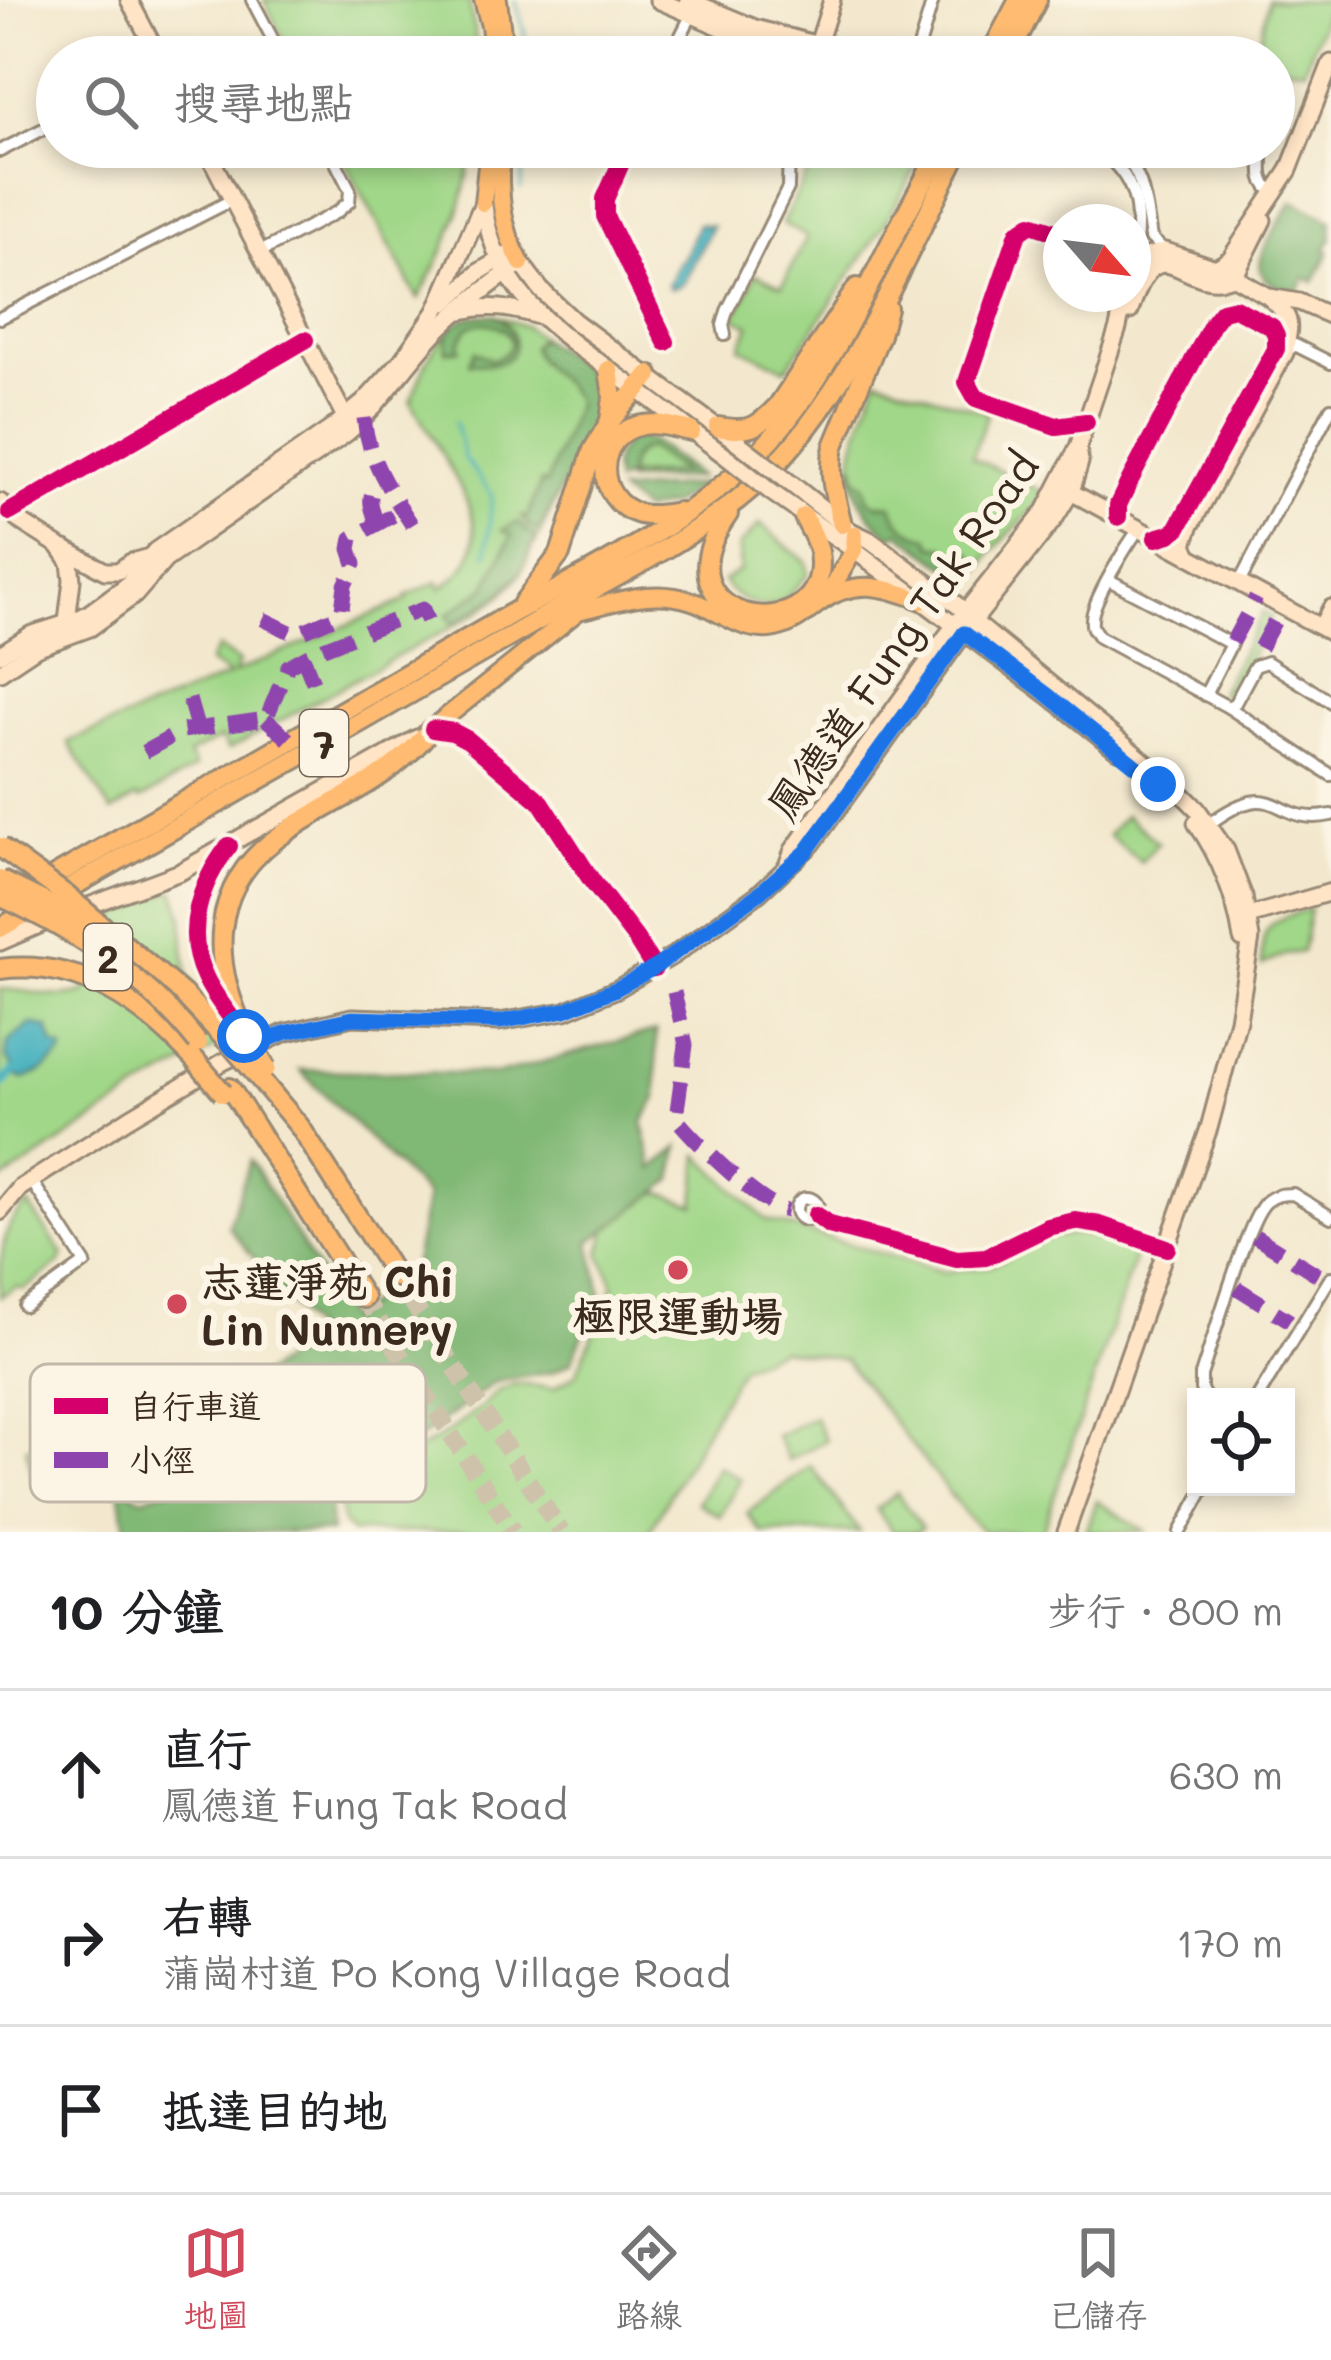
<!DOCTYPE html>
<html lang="zh-TW">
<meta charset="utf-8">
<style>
:root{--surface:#fff;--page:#f6f6f6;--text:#202124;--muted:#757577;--line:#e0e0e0;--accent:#d1495b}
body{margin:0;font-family:Mali,"LXGW WenKai TC",sans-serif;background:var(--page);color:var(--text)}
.controls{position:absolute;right:36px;bottom:36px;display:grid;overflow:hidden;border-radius:0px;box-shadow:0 6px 18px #0003}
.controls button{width:108px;height:108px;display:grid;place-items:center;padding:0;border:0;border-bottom:3px solid var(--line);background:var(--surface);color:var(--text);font:60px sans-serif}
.compass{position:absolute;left:1043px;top:204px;width:108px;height:108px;border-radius:50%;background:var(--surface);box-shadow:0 6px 18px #0003;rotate:118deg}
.stop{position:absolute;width:36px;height:36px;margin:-27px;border:9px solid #1a73e8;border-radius:50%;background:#fff}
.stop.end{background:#1a73e8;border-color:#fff;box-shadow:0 3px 12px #0008}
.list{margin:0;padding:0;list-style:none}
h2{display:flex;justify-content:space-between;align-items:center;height:156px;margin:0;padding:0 48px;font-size:51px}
h2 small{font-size:39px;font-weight:400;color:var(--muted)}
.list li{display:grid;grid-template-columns:78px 1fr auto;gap:36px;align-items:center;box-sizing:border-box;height:168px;padding:0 48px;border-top:3px solid var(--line)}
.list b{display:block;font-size:45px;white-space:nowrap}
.list p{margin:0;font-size:39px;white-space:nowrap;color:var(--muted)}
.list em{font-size:39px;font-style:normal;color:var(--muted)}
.icon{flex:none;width:66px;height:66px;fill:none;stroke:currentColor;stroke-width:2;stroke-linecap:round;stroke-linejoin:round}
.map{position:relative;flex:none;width:1331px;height:1532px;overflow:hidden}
.search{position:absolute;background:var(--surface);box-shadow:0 6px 18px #0003;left:36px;right:36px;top:36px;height:132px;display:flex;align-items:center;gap:30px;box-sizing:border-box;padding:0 42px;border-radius:66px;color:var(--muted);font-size:45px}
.sheet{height:660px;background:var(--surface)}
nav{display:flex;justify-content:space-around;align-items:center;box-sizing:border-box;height:168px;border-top:3px solid var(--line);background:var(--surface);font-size:33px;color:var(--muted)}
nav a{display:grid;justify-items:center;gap:6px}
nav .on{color:var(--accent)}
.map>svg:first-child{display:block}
</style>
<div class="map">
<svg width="1331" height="1532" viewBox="0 0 1331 1532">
<rect width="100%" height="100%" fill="#fcf5e5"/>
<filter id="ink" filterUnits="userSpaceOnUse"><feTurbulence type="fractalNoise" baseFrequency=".00833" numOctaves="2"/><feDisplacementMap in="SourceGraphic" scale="24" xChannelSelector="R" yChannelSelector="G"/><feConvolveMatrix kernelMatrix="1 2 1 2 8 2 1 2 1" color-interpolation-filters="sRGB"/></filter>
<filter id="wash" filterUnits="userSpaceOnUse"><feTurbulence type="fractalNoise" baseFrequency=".004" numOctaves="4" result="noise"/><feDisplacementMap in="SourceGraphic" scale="48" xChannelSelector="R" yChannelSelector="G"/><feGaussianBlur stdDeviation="2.7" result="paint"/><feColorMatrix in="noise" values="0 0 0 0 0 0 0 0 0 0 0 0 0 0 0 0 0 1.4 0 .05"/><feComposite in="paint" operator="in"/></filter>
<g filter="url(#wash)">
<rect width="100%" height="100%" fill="#f3e8ce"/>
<g fill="#a0d788" stroke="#6e8053" stroke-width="3">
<path d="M264,0H469L479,57H292Z"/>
<path d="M1268,0L1330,1L1304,69L1274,65V57H1259L1261,44L1259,43Z"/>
<path d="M337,147H471C469,201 444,253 418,299Z"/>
<path d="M821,147H907L901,160L916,167L886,222L786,369L740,347L750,325L735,318L756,274L782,286L807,237L782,223Z"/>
<path d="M493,315L525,326L591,375L597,415L520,575C493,612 442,631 403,653C345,685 286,717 228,750L221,738L189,754L195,768L140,800L137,797L112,812L68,742L229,676L209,662L218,648L239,662L234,673L407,600L406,596L438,582L441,588C497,552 472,506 446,461C435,441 423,422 411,402C427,356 439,320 493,315Z"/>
<path d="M878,378L988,413L972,457L1043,492L1034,508L993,551L977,574L962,564L956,573L899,532L892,537C828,483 855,444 878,378Z"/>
<path d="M648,448L684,472L628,476C629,461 633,452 648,448Z"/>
<path d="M760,524L806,562L808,576C797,583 795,591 786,598C765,615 735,601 723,581L740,570L739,546Z"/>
<path d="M1263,612L1271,617L1229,697L1220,693Z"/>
<path d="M1125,815L1158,843L1141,862L1108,835Z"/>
<path d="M174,890L183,915L184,948L188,977L221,1034L223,1044L147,1085L0,1182V989C32,989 52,1002 84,992L121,910Z"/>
<path d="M1310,909L1302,952L1287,954L1262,965C1260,923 1273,920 1310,909Z"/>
<path d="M699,1155L766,1220L944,1272L991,1266L1048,1237L1081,1234L1117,1244L1132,1252L1133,1263L1042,1532H984L967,1516L845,1360L781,1349L741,1367L649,1532H351L343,1523L338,1499L349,1474L374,1457L409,1455L444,1435L481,1408L499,1390L515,1384L554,1388L576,1374L614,1285L600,1253L609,1221L630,1195L662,1193L695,1205Z"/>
<path d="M28,1204L63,1255L59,1264L25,1289L15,1287L0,1297C0,1262 0,1224 28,1204Z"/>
<path d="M814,1417L826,1440L788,1460L776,1436Z"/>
<path d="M89,1428L91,1434L97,1433L103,1470L34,1480L26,1448L34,1445L47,1460Z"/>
<path d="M718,1466L741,1479L720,1516L697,1503Z"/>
<path d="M811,1466L860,1532H761L747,1513Z"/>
<path d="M897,1493L922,1528L916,1532H893L876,1509Z"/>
<path d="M1097,1501L1146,1532H1086Z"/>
</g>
<g fill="#80b874" stroke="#5e7149" stroke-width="3">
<path d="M1293,201L1331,220V240L1325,249L1329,252L1314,282L1305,278L1298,290C1229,284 1272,236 1293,201Z"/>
<path d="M493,315C513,322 525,351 502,362C494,366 479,363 470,363L475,351L492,360C532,347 500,312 468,327L459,343L460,349L446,351C443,321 467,315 493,315Z"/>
<path d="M538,339C555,347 592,368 599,386C603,395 601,406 601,415L538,531L529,527L521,516L527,517L541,482L546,484L576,405C570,379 540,373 532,347Z"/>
<path d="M634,434L654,443L699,477L627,481L631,476L682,472L648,448C633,452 629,462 628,476L615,483C610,458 617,451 634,434Z"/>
<path d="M851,464L855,466L856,477L865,485L868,499L875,504L892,505C896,523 911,535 929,537L933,546L945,547L949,556L958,557L970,552L973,555L970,564L974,567L982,561L985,563L977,574L962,564L956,573L899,532L892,537C868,517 853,496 851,464Z"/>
<path d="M703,484L672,505L643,511L619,492Z"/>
<path d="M518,522L527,532L536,537L520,573L499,596L452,624L447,615L486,587L512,535L502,530Z"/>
<path d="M656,1031L657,1098L643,1122L653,1169L679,1147L673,1180L590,1242L601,1293L571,1362L552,1372L495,1382L419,1439L382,1440L329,1501L331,1532H127L118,1484L142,1498L193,1481L253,1381L317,1337L228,1226L250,1160L348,1320L413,1268L427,1196L300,1070L499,1074Z"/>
</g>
<g fill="#41afbd" stroke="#3e6c6e" stroke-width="3">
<path d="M698,224L712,226L683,284L671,289L668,285L679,261L683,260Z"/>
<path d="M31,1024L48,1028L54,1045L63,1049L62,1055L40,1073L23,1079L12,1073V1065L6,1058L8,1042Z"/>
</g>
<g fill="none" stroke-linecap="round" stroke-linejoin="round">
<g stroke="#41afbd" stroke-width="3">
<path d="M515,0L524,30L526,57"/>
<path d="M521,189L524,147"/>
<path d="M455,422L464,458L492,495L487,554"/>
</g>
<path stroke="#41afbd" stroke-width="10" d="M0,1085L12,1073"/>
</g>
</g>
<g filter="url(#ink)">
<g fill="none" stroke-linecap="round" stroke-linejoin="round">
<g stroke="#cec2ab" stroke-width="18" stroke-dasharray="18 9" stroke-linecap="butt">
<path d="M396,1277L561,1532"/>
<path d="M364,1298L513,1532"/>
</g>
<g stroke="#978976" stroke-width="16">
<g id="street">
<path d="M252,0L282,57"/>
<path d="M818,45L859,57"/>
<path d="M670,57L693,12"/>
<path d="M916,57L933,0"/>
<path d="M628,147L605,199V216L666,342"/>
<path d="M1094,147C1140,177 1142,213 1133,264"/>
<path d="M1117,147C1145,174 1145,203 1151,238L1165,251"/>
<path d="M1263,147C1262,165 1257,183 1275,193"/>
<path d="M0,151L57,122"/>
<path d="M1061,234L1031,224L1018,233L967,382L976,398L1056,426L1086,422"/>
<path d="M260,252L337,212L349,202L350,190L328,147"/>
<path d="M0,318L232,200"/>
<path d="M725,335L723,325L727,311L788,188L789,147"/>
<path d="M1287,351L1295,345L1331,363"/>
<path d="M10,512L305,340"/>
<path d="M1118,517V505L1130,480L1214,321L1222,311L1235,308L1272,327L1276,335V349L1177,529L1170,534L1156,538"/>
<path d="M1139,529C1127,545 1092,601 1092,619C1091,629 1094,629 1099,637L1228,707L1331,775"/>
<path d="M1109,580L1231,644L1205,695"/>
<path d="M1239,583L1331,408"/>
<path d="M1228,707L1235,703L1255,666L1267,662L1331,702"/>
<path d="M1209,824C1280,771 1272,828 1331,815"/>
<circle cx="807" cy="1209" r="11"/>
<path d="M816,1215L829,1225L957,1259L986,1257L1048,1227L1075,1221L1100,1225L1167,1248"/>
<path d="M25,1306L85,1263L31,1180"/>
<path d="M1205,1397L1201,1389V1375C1212,1344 1247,1219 1266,1202C1274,1195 1282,1194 1293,1194L1331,1217"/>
<path d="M1258,1397L1331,1277"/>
<path d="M1180,1532L1205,1487"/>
</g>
</g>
<g stroke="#978976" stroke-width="21">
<g id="secondary">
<path d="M129,0L159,57"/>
<path d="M658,0L732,32L809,57"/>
<path d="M688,0L755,28L818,45"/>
<path d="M815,54L832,0"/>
<path d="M205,147L345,417"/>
<path d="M484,205C493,290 559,334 624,380C659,405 693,432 728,458"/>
<path d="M1216,268L1230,259L1289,170L1331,63"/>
<path d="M1133,271L1147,256L1165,251L1222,270L1269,297L1299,302L1331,316"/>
<path d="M1235,276L1263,220"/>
<path d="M445,303L479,272L507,255"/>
<path d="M462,311C489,304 511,308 538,316"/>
<path d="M1130,311C1161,216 1183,299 1235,276"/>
<path d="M785,479L851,531L870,540L965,611L973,621L1173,785L1197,809L1226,850L1244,897L1251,938L1238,1020L1209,1128L1066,1532"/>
<path d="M1067,487L1071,492L1331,633"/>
<path d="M771,492L862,556L1048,695L1117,750"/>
<path d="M0,502L18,520L59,546L70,562L72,580L66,629"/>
<path d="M65,549L105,571H118L131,562L149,557"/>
<path d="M1189,556L1184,544L1190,527L1285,353C1290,322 1294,319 1269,297"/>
<path d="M1321,627L1331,608"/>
<path d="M0,654L30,635L74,621L89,613L126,586L155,551L332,428L363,403L402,360L436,311L483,203"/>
<path d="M0,672L36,648L90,628L135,595L165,560L347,433C381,404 404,366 434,334C460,307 491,284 521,263L541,290L574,321L741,445"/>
<path d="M433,729L453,732L468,740L541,802L592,881L636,939L654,968"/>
<path d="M1196,823C1220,856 1236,900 1242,939"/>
<path d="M225,852C176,914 193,967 237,1026"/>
<path d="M788,863L793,850L945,638L1045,511L1078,447L1118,328L1125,294"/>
<path d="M75,911L180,872L417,738"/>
<path d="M1242,918L1331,892"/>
<path d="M0,942L53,919"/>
<path d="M0,1212L20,1188L129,1118L223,1062L284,1033L352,1017L499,1022L565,1011L617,989L674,955L757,895L812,844L964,633L1055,518L1071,492L1078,469L1080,462L1078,447"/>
</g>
</g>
<g stroke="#978976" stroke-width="22">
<g id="primary">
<path d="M483,0L490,26L494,57"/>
<path d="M498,0L503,41"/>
<path d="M501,147C498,188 500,226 521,263"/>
<path d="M483,203L489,147"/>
<path d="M829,593L854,550L855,534"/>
<path d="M582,610C621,601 652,588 692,601C719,610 739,631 769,629C789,627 803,616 818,604C854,577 884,586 922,601"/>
<path d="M430,730L587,604"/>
</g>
</g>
<g stroke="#978976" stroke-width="24">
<g id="highway">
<path d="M989,57L1019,0"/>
<path d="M1008,57L1037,0"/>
<path d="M609,370L613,397L610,421"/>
<path d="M718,427C749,432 756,429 778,406L857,288"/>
<path d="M679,512C666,514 653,517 640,514C593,502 593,433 643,425C659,422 675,428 691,431"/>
<path d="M728,514C646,629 835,653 819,552C817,539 809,528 804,517"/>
<path d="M842,524C835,496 828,475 834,446L880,335L887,308"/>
<path d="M523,603L560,554L593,450L610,421L649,375"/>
<path d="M37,886L516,611C602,567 709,510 772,438C819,385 850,323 882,260C901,222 922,184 942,147"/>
<path d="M0,928L565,605C623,573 684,542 737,500C843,417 900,264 961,147"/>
<path d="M118,939L183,994L232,1046"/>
<path d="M0,969C81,959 143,1004 195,1060"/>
<path d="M246,1034C210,963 208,886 280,836C330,800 391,781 430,730"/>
<path d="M255,1073L300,1127L396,1277"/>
<path d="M230,1088L364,1298"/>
</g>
</g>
<use href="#street" stroke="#fff" stroke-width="10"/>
<use href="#secondary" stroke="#ffe4c6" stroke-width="15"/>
<use href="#primary" stroke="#febb71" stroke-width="16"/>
<use href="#highway" stroke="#febb71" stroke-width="18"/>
<g stroke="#978976" stroke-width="21" stroke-linecap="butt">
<g id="secondary-bridge">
<path d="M741,445L785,479"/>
<path d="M728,458L771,492"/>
</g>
</g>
<g stroke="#978976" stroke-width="24" stroke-linecap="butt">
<g id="highway-bridge">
<path d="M0,847L66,895L118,939"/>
<path d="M0,880L87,923"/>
<path d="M0,896C76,931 145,976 198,1043"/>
<path d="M246,1034L266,1068"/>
<path d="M232,1046L255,1073"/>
<path d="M195,1060L223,1093"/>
</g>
</g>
<use href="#secondary-bridge" stroke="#ffe4c6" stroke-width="15"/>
<use href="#highway-bridge" stroke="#febb71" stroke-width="18"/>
<g stroke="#8e44ad" stroke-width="15" stroke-dasharray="30 15" stroke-linecap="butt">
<path d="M364,418C368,460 390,491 412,525"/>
<path d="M377,524C370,504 365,494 383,480"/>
<path d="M263,619L292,633L303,631L333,618L342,609L345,585L355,564L350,549L352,538L401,511"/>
<path d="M1232,642L1256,598"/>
<path d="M1260,648L1280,611"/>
<path d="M303,657L313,682"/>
<path d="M189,699L197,727"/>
<path d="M266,719L289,740"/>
<path d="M144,752L182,731L266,719L288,666L316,651L423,609L432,634"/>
<path d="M674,992L686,1045L676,1118C694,1141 761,1206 787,1211"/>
<path d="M1255,1236L1318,1275"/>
<path d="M1237,1288L1290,1321"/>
</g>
<g stroke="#fcf5e5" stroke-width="26">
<g id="cycleway">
<path d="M628,147L605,199V216L666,342"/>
<path d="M1061,234L1031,224L1018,233L967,382L976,398L1056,426L1086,422"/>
<path d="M10,512L305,340"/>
<path d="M1118,517V505L1130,480L1214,321L1222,311L1235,308L1272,327L1276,335V349L1177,529L1170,534L1156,538"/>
<path d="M433,729L453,732L468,740L541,802L592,881L636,939L654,968"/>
<path d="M229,846C200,883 183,932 205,977C217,1003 238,1023 251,1048"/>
<path d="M816,1215L829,1225L957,1259L986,1257L1048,1227L1075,1221L1100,1225L1167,1248"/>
</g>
</g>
<use href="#cycleway" stroke="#d6006c" stroke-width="18"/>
</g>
</g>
<g fill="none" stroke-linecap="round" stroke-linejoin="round" filter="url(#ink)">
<path stroke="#1a73e8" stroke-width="15" d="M244,1036L251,1048L284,1033L352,1018L499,1022L565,1010L616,989L654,968L757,895L806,852L964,633L1048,695L1158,784"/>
</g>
<g fill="#d1495b" stroke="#fcf5e5" stroke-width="4.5">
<circle cx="678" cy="1270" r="12"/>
<circle cx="177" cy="1304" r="12"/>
</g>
<g text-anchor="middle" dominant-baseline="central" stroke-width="12" stroke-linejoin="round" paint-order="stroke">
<g fill="#fcf5e5" stroke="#75675a" stroke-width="3">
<rect x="300" y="710" width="48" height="66" rx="9"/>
<rect x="84" y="924" width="48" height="66" rx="9"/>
</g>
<g font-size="39" font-weight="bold" fill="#3b2a1e">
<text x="324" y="743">7</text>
<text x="108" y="957">2</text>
</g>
<g font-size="42" fill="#3b2a1e" stroke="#fcf5e5">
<text transform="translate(902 635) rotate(-55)">鳳德道 Fung Tak Road</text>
</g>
<g font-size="42" font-weight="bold" fill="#3b2a1e" stroke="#fcf5e5" text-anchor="start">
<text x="201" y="1280">志蓮淨苑 Chi<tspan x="201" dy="48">Lin Nunnery</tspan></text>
<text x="678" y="1314" text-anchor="middle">極限運動場</text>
</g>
</g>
<rect x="30" y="1364" width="396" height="138" rx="18" fill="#fcf5e5" stroke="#c2b8a9" stroke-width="3"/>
<rect x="54" y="1398" width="54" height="16" fill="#d6006c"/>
<rect x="54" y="1452" width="54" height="16" fill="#8e44ad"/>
<g font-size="33" fill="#3b2a1e">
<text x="129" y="1418">自行車道</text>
<text x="129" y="1472">小徑</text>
</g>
</svg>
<div class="controls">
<button><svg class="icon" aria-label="locate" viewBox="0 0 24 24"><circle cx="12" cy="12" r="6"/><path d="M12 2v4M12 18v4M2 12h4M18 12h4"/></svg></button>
</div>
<svg class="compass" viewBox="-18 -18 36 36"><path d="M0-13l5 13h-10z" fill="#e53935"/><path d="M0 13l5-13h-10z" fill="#757577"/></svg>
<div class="stop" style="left:244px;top:1036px"></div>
<div class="stop end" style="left:1158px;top:784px"></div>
<div class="search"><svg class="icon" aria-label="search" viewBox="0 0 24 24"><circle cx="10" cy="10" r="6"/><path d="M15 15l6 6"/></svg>搜尋地點</div>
</div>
<section class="sheet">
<h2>10 分鐘<small>步行 · 800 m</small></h2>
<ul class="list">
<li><svg class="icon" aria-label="ahead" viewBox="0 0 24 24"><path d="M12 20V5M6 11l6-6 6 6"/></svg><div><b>直行</b><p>鳳德道 Fung Tak Road</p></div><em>630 m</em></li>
<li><svg class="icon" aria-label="right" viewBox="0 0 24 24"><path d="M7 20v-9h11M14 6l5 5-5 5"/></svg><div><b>右轉</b><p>蒲崗村道 Po Kong Village Road</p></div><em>170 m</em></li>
<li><svg class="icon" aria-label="arrive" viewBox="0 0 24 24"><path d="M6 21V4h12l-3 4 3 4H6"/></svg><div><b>抵達目的地</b></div></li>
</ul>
</section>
<nav>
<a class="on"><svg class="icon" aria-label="map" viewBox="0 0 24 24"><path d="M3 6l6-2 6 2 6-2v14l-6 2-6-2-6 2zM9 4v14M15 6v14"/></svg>地圖</a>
<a><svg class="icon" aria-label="directions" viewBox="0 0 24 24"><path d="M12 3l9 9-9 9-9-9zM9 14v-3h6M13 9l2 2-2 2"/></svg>路線</a>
<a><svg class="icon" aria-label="saved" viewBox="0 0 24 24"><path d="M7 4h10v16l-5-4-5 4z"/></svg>已儲存</a>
</nav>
